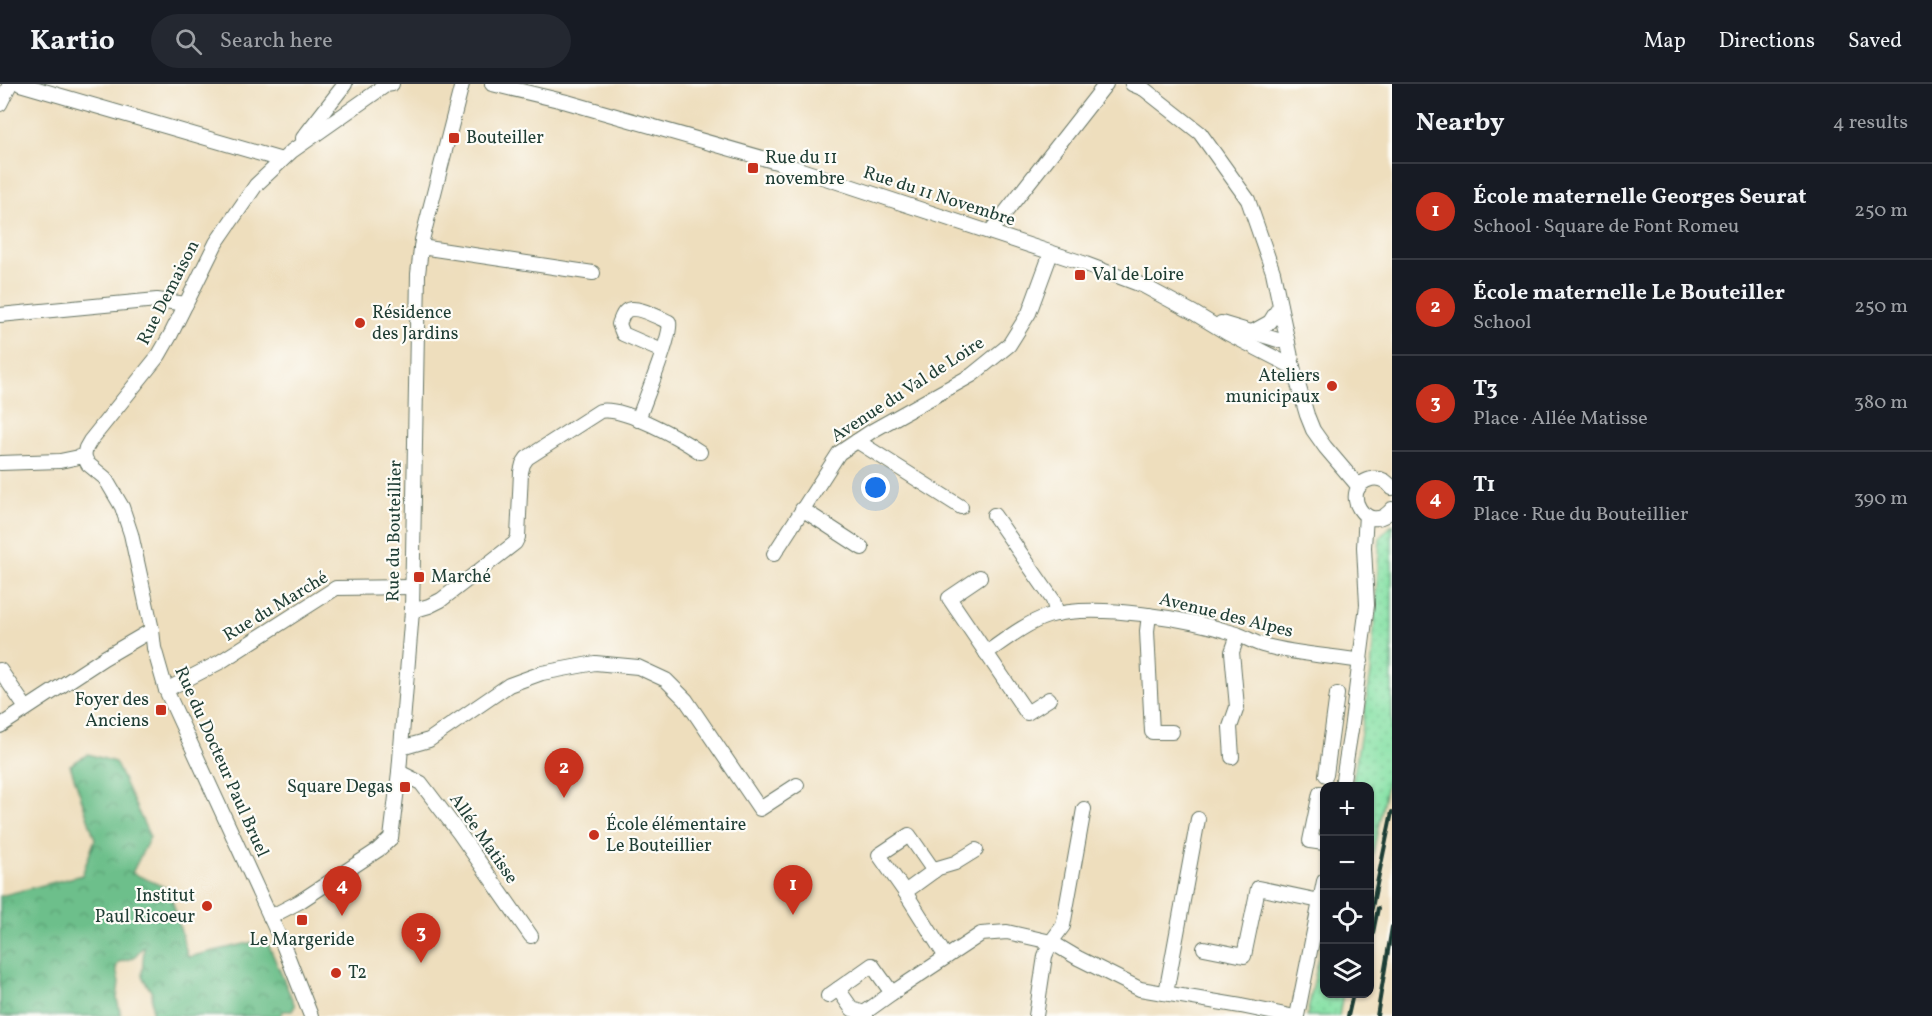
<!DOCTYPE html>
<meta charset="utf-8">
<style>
:root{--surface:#171b24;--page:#242831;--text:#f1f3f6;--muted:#9ea1a6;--line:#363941;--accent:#c8321e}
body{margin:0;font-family:Vollkorn,serif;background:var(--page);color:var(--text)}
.controls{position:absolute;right:18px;bottom:18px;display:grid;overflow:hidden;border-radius:12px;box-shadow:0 2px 4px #0004}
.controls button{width:54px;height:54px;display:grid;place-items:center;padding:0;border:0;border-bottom:2px solid var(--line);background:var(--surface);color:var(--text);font:30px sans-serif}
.you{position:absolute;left:876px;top:404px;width:21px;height:21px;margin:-15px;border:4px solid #fff;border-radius:50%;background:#1a73e8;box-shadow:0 0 0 9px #1a73e833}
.badge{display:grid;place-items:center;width:39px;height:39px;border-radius:50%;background:var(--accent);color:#fff;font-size:20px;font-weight:700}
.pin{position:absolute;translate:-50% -50px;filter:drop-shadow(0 2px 3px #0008)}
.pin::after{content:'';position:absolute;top:32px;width:21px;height:18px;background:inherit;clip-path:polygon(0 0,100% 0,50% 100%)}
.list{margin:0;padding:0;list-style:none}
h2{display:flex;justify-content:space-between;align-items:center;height:78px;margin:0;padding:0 24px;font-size:26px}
h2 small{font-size:20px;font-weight:400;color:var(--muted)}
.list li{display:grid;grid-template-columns:39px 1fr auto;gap:18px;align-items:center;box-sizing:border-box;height:96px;padding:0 24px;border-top:2px solid var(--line)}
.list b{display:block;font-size:22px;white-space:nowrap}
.list p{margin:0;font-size:20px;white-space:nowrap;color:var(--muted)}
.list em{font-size:20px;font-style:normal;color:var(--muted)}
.icon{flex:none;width:33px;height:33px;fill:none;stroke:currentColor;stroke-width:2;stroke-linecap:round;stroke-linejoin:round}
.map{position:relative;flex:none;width:1392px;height:932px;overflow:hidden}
header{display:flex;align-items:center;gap:36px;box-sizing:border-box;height:84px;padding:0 30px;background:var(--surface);border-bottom:2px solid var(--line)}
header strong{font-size:28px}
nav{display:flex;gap:33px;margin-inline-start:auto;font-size:21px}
.search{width:420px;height:54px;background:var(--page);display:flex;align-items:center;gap:15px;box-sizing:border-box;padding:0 21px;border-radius:33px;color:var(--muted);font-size:22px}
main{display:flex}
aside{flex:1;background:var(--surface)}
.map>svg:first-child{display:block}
</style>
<header>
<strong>Kartio</strong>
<div class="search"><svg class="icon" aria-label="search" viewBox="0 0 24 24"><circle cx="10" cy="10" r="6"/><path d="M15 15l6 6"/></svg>Search here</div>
<nav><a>Map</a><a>Directions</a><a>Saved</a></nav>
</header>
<main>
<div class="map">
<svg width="1392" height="932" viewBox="0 0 1392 932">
<defs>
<pattern id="grass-dots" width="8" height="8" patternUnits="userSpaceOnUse" patternTransform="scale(1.5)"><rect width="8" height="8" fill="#87e1a6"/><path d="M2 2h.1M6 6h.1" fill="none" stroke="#74c290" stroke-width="1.8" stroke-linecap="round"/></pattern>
<pattern id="forest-crowns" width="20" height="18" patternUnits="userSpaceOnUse" patternTransform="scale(1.5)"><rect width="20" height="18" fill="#6dbf8b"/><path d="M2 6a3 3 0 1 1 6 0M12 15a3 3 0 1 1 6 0" fill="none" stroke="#599c72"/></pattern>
</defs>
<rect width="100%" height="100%" fill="#fdfcf7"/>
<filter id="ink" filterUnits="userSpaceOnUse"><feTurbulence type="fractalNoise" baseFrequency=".0167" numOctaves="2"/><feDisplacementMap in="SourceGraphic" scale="12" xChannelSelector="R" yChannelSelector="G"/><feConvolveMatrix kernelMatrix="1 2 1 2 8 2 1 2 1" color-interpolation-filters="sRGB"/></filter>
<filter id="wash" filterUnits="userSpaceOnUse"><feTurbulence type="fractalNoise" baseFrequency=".008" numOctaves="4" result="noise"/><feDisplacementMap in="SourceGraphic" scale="24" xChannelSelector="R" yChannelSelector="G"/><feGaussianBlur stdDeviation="1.35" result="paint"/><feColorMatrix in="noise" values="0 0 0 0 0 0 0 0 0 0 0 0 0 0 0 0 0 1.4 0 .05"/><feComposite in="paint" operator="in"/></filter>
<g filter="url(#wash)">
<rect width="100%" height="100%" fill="#eedebd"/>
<g fill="url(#grass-dots)" stroke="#538f6d" stroke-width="1.5">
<path d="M1392,441V675L1370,784V702H1352L1371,589L1380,453Z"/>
<path d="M1324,847V910H1343L1339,932H1307Z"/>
</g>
<path fill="url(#forest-crowns)" stroke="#467e60" stroke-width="1.5" d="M88,670L115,678L150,753L132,789L169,805L188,873L266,855L295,922L292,927H284L279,932H152V909L142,892L144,862L133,874L119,878L116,884L119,898L117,915L121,932H0V812L82,791L95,755L70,681Z"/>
</g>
<g filter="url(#ink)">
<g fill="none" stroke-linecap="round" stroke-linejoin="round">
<g stroke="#677564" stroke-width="16">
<g id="minor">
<path d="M20,0L282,76"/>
<path d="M492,0L567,18L780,79L1083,179L1144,202L1194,229L1227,249L1293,283"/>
<path d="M1132,0L1144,5L1200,49L1248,116L1273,188L1293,283L1307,331L1313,346L1325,363L1359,403"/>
<path d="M0,20L10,0"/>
<path d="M303,54L345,0"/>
<path d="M990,148L1106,0"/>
<path d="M421,163L593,189"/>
<path d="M0,231L157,216L186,220"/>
<path d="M1221,239L1288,259"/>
<path d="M1252,248L1270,238L1280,222"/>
<path d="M638,336C643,320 673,250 669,238C659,234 635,220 626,227C622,230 621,236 619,240L623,250L662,267"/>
<path d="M857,357L961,423"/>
<path d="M84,372L88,380L105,394L122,423L131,450L152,546L154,564L166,606L284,863L311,932"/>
<path d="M84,372L86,364L90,357L159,271L171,250L216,159L256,101L292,67L386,1L392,0"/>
<path d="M0,379L60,377L84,372"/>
<path d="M1392,404C1387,397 1380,393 1371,395C1337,404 1367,455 1392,425"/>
<path d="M802,425L862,464"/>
<path d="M994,431L1053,516L1057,530"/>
<path d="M774,470L839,369L872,347L972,291L1009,261L1029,229L1051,169"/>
<path d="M980,493L949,514L1027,629L1049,615"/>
<path d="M412,527L429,522L441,516L515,459L518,453L521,388L523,380L527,374L600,327C623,322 681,355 700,368"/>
<path d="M1149,531L1147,547L1152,648H1172"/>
<path d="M986,569C1005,556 1026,539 1048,532C1095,518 1190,535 1237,550C1247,554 1256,560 1266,562C1297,570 1330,572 1361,577"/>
<path d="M0,586L26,624"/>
<path d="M166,606L220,578L336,504L412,503"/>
<path d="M0,642L104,574L152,546"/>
<path d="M401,664L429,656L509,601L542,589L595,579L638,583L666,596L686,616L760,725L797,701"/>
<path d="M1232,673L1230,643L1237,623L1232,568L1238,551"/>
<path d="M399,688L421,699L459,749L531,852"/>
<path d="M1326,691L1337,610"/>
<path d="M1342,702L1351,646L1367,521L1364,463L1366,431"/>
<path d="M1320,709L1310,757L1324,759"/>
<path d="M905,808L879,771L909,751L934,787"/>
<path d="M270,833L299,818L378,766L391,754L399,688L412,527L418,190L422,156L462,0"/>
<path d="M1204,864L1244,872L1258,804L1320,817"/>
<path d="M946,873L905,808L938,784L955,779L976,766"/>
<path d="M838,905L852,925L864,929L866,932"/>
<path d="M1166,909L1198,735"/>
<path d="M828,912L872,881L892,909L981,850L1007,848L1051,858L1078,874L1140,905L1241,922L1290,932"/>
<path d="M864,929L892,909"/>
<path d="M1036,932L1045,872L1051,858L1063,842L1084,725"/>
<path d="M1297,932L1324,797"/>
</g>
</g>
<use href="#minor" stroke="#fff" stroke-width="14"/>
<g stroke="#1f3d34" stroke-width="4">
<path d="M1370,833L1392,728"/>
<path d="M1370,863L1378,824"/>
<path d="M1348,932L1353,910"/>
<path d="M1377,932L1392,843"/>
</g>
</g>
</g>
<g fill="#c8321e" stroke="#fdfcf7" stroke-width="2">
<rect x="448" y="48" width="12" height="12" rx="3"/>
<rect x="747" y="78" width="12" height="12" rx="3"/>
<rect x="1074" y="185" width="12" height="12" rx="3"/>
<circle cx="360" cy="239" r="6"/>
<circle cx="1332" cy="302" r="6"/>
<rect x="413" y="487" width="12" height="12" rx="3"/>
<rect x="155" y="620" width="12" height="12" rx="3"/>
<rect x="399" y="697" width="12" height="12" rx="3"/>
<circle cx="594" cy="751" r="6"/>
<circle cx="207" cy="822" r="6"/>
<rect x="296" y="830" width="12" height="12" rx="3"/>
<circle cx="336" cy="889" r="6"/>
</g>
<g text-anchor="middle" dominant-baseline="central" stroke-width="4.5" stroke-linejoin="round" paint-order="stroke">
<g font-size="18" fill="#1f3d34" stroke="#fdfcf7" text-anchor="start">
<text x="466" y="54">Bouteiller</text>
<text x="765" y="74">Rue du 11<tspan x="765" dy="21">novembre</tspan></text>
<text x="1092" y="191">Val de Loire</text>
<text x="372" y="229">Résidence<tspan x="372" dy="21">des Jardins</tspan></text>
<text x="1320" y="292" text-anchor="end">Ateliers<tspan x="1320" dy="21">municipaux</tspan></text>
<text x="431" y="493">Marché</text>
<text x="149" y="616" text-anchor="end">Foyer des<tspan x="149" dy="21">Anciens</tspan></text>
<text x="393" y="703" text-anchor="end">Square Degas</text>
<text x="606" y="741">École élémentaire<tspan x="606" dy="21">Le Bouteillier</tspan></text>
<text x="195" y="812" text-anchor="end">Institut<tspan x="195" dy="21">Paul Ricoeur</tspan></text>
<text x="302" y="856" text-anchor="middle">Le Margeride</text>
<text x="348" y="889">T2</text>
</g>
<g font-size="18" fill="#1f3d34" stroke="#fdfcf7">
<text transform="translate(939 113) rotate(18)">Rue du 11 Novembre</text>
<text transform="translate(169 209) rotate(-63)">Rue Demaison</text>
<text transform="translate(908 306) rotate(-33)">Avenue du Val de Loire</text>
<text transform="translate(395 447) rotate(-89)">Rue du Bouteillier</text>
<text transform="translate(276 523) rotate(-31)">Rue du Marché</text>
<text transform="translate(1226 532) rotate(14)">Avenue des Alpes</text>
<text transform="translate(221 678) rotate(66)">Rue du Docteur Paul Bruel</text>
<text transform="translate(483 755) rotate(55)">Allée Matisse</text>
</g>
</g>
</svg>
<div class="controls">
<button>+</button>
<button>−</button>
<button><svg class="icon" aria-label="locate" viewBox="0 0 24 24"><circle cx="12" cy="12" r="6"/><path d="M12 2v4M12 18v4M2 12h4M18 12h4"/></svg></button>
<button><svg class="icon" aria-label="layers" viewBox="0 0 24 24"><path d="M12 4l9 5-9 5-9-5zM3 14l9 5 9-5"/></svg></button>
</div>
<div class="you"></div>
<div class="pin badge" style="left:793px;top:831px">1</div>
<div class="pin badge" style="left:564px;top:714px">2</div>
<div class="pin badge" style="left:421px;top:879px">3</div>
<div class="pin badge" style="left:342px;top:832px">4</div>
</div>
<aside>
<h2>Nearby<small>4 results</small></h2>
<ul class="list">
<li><span class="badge">1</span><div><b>École maternelle Georges Seurat</b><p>School · Square de Font Romeu</p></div><em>250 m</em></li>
<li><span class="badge">2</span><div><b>École maternelle Le Bouteiller</b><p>School</p></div><em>250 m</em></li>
<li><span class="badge">3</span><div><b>T3</b><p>Place · Allée Matisse</p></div><em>380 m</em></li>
<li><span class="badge">4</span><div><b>T1</b><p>Place · Rue du Bouteillier</p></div><em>390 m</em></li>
</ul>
</aside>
</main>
